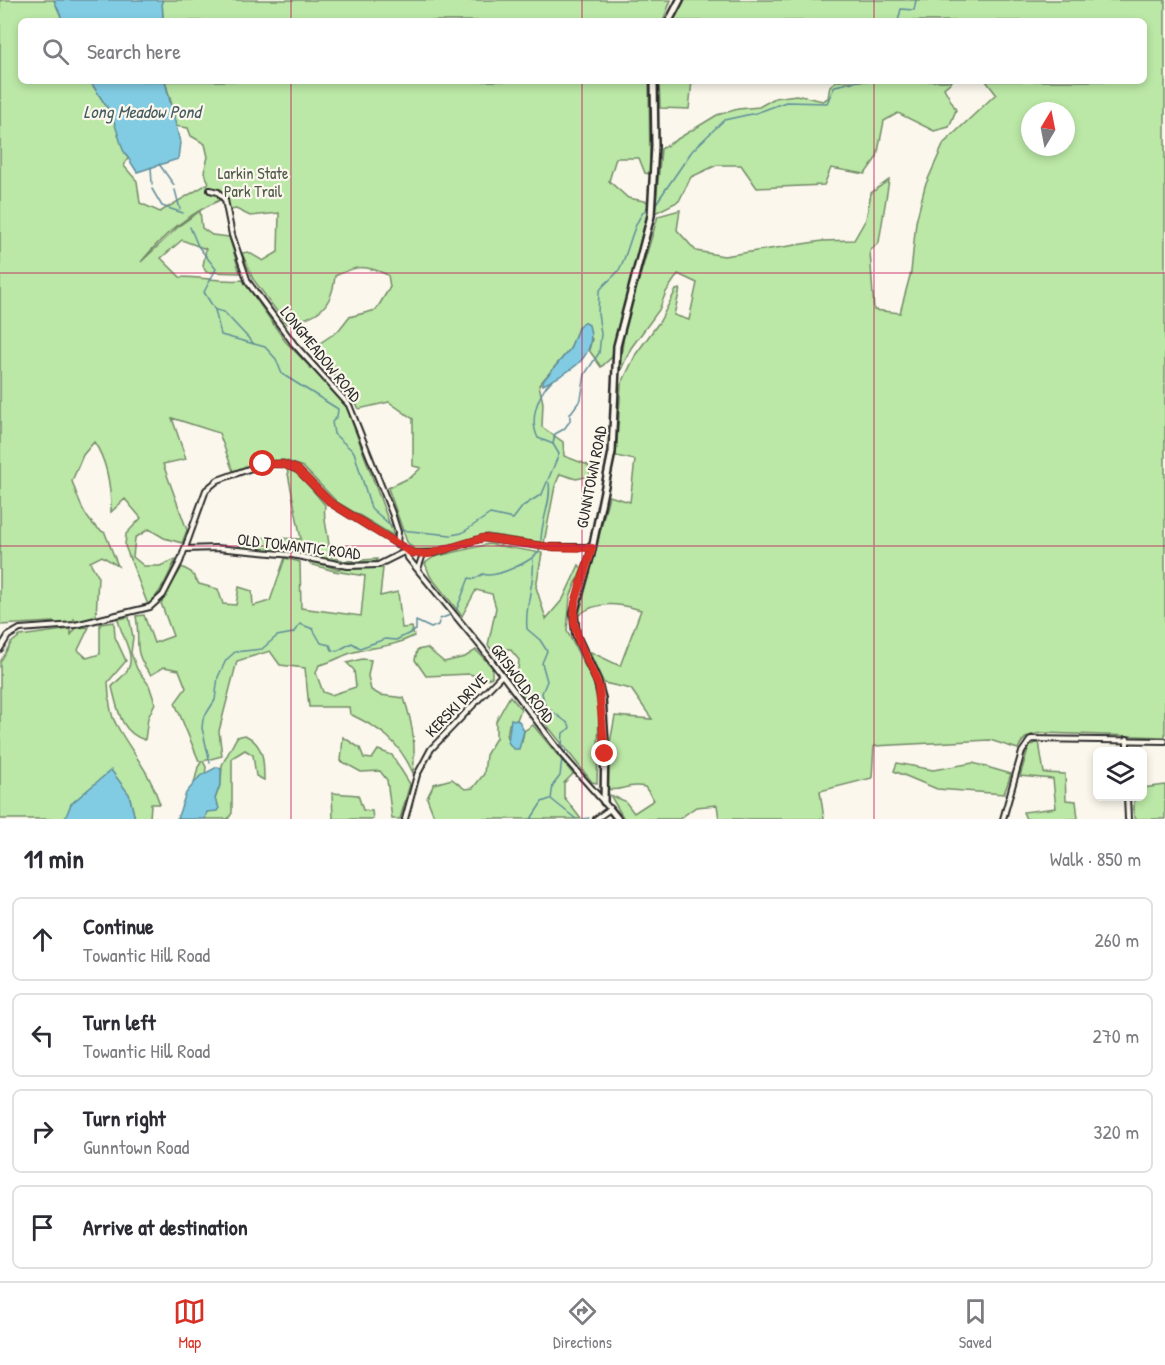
<!DOCTYPE html>
<meta charset="utf-8">
<style>
:root{--surface:#fff;--page:#f2f2f3;--text:#2b2b33;--muted:#7c7c81;--line:#e1e1e2;--accent:#d93025}
body{margin:0;font-family:"Patrick Hand",sans-serif;background:var(--page);color:var(--text)}
.controls{position:absolute;right:18px;bottom:18px;display:grid;overflow:hidden;border-radius:9px;box-shadow:0 3px 9px #0003}
.controls button{width:54px;height:54px;display:grid;place-items:center;padding:0;border:0;border-bottom:2px solid var(--line);background:var(--surface);color:var(--text);font:30px sans-serif}
.compass{position:absolute;left:1021px;top:102px;width:54px;height:54px;border-radius:50%;background:var(--surface);box-shadow:0 3px 9px #0003;rotate:10deg}
.stop{position:absolute;width:18px;height:18px;margin:-14px;border:4px solid #d93025;border-radius:50%;background:#fff}
.stop.end{background:#d93025;border-color:#fff;box-shadow:0 2px 6px #0008}
.list{margin:0;padding:0;list-style:none}
h2{display:flex;justify-content:space-between;align-items:center;height:78px;margin:0;padding:0 24px;font-size:26px}
h2 small{font-size:20px;font-weight:400;color:var(--muted)}
.list li{display:grid;grid-template-columns:39px 1fr auto;gap:18px;align-items:center;box-sizing:border-box;height:84px;margin:0 12px 12px;padding:0 12px;border:2px solid var(--line);border-radius:9px}
.list b{display:block;font-size:22px;white-space:nowrap}
.list p{margin:0;font-size:20px;white-space:nowrap;color:var(--muted)}
.list em{font-size:20px;font-style:normal;color:var(--muted)}
.icon{flex:none;width:33px;height:33px;fill:none;stroke:currentColor;stroke-width:2;stroke-linecap:round;stroke-linejoin:round}
.map{position:relative;flex:none;width:1165px;height:819px;overflow:hidden}
.search{position:absolute;background:var(--surface);box-shadow:0 3px 9px #0003;left:18px;right:18px;top:18px;height:66px;display:flex;align-items:center;gap:15px;box-sizing:border-box;padding:0 21px;border-radius:9px;color:var(--muted);font-size:22px}
.sheet{height:462px;background:var(--surface)}
nav{display:flex;justify-content:space-around;align-items:center;box-sizing:border-box;height:84px;border-top:2px solid var(--line);background:var(--surface);font-size:16px;color:var(--muted)}
nav a{display:grid;justify-items:center;gap:3px}
nav .on{color:var(--accent)}
.map>svg:first-child{display:block}
</style>
<div class="map">
<svg width="1165" height="819" viewBox="0 0 1165 819">
<rect width="100%" height="100%" fill="#fbf7ec"/>
<filter id="ink" filterUnits="userSpaceOnUse"><feTurbulence type="fractalNoise" baseFrequency=".0167" numOctaves="2"/><feDisplacementMap in="SourceGraphic" scale="12" xChannelSelector="R" yChannelSelector="G"/><feConvolveMatrix kernelMatrix="1 2 1 2 8 2 1 2 1" color-interpolation-filters="sRGB"/></filter>
<g filter="url(#ink)">
<g fill="#bbe8a6" stroke="#738a68" stroke-width="1.5" fill-rule="evenodd">
<path d="M0,0H54L63,21H21V81H90L112,115L128,158L124,166L137,181L140,203L160,212L209,183L204,172L208,157L205,144L191,136L188,128L175,126L173,109L165,81H649L650,174L645,173L639,158H616L609,181L628,198L650,202L612,357L601,367L589,350L592,339L578,328L570,349L539,385L543,403L542,427L563,442L564,456L588,465L591,476L576,479L560,474L555,486L544,543L487,534L435,549L415,550L407,542L388,488L411,477L421,468L413,466V419L389,402L359,409C350,388 330,372 315,356L314,347L338,331L349,317L376,310L390,287L388,275C365,265 357,265 335,276C332,309 317,317 286,324L253,279L242,253L248,252L263,261L278,252L279,213L250,216L236,209L230,210L221,189H215L220,200C187,215 164,234 141,262L179,226L200,211L202,228L212,235L229,237L240,273L206,272L203,266L206,249L182,240L161,258L180,277C202,277 221,282 243,280L285,341L345,403L394,536L337,502L303,467L284,460L260,461L233,471L219,433L172,418L186,459L163,464L187,530L182,543L164,538L149,529L135,538L133,557L144,566H160L176,559C168,576 162,592 148,605L125,546L126,534L141,518L125,499L111,512C111,487 108,462 94,442L83,455L72,481C79,501 85,523 105,533L118,566L102,556L90,562L98,576L96,619L76,622L74,619L73,623L53,625V622L0,625Z"/>
<path d="M162,0H671L663,21H163Z"/>
<path d="M683,0H1165V737L1044,733C1030,734 1024,736 1018,749L990,740L874,746L872,778L820,791L824,819H719L717,805L696,807L679,819H624L610,795L625,801L634,813L654,800L645,787C626,783 622,792 608,789L609,748L615,716L652,719L631,689L604,683L589,651L620,666L641,610C619,604 597,600 579,615L609,496L630,502L635,460L616,456L621,385L636,354L660,321L676,290L680,289L674,315L689,320L697,283L678,274L666,292L659,310L631,348L619,374L625,326L658,216L680,210L677,230L696,251L724,256L822,241L854,240L866,219L871,193L889,180L879,242L870,251L874,310L900,313L911,272L916,222L925,186L944,143L996,94L986,81H1144V21H672ZM1030,111H1066V147H1030Z"/>
<path d="M659,81H692L689,109L660,108Z"/>
<path d="M836,81H952L944,88L956,110L949,127L934,131L898,113L884,121L877,157L865,174L831,168L824,185L757,188L741,165H717L691,177L679,201L655,213L661,149L717,115L738,109L759,107L775,98L796,95L823,101L828,98L830,86Z"/>
<path d="M287,469L300,475L325,505C322,523 331,536 329,556L345,561L377,559L376,562H332L306,554L264,552L239,546L248,537L301,539Z"/>
<path d="M489,544L542,553L536,587L546,619L563,599L579,565L582,569L570,597L567,631L594,684L599,713L597,783L592,782L516,686L519,660L510,649H502L500,661L488,645L496,608L492,594L476,590L462,616L430,576L425,563L434,557Z"/>
<path d="M285,558L300,562L301,608L361,616L365,576L334,571L310,564V560L336,569L383,568L380,596L398,592L402,628L412,627L414,636C390,648 378,646 354,652C342,655 332,663 319,665L316,673L323,692L331,695L356,687L354,670L347,663L362,659L371,660L368,676L371,690L380,695L404,698C413,725 416,745 413,773C398,740 381,729 350,714L349,707H309L305,668L280,665L270,651L237,661L219,731L222,756L203,761L206,767L200,819L189,805L198,767L202,761H199L175,703L186,688L179,670L164,667L151,675C131,650 141,644 136,616L144,615L154,643L173,636L161,603L182,567L191,572L199,584L218,589L223,604L236,605L239,587L252,591L253,606L270,601Z"/>
<path d="M129,617L133,637L131,653L137,669L149,685L155,703L148,718L145,740C120,732 118,710 112,687C117,680 125,676 128,669C136,655 120,634 118,619Z"/>
<path d="M114,622L115,637L126,661L108,682C109,695 109,712 116,724C133,755 148,768 160,804H151L150,819H135L129,794L128,819H0V662L11,643L20,636L71,629V635L76,628L89,627L78,650L87,658L100,654V624Z"/>
<path d="M427,648L444,662L465,657L476,650L492,667V677L485,680L470,674L426,676L415,660L417,650Z"/>
<path d="M510,696L521,709L517,720L509,724L507,737L522,742L524,731L533,725L573,774L564,783V797L581,819H435L427,798L434,784L452,779L465,789L473,788L484,774L486,755L496,738V721Z"/>
<path d="M245,735C264,744 264,761 264,780L256,776L253,755L245,750L232,758V813L228,819H205V815L218,804L215,799L221,782L222,765L237,737Z"/>
<path d="M343,737L360,748L364,758L372,759L378,750L392,755L410,784L400,819H392L387,780L380,771L361,772L341,761Z"/>
<path d="M1039,742L1044,773L1065,774L1066,800L1076,801L1078,819H1026L1023,812L1056,808L1053,779L1020,776L1029,746Z"/>
<path d="M897,763L933,770L973,763L1011,774L1004,794L937,789L894,771Z"/>
<path d="M1165,785V819H1134V797L1142,796L1143,788Z"/>
<path d="M332,793L358,795L363,810L372,811L373,819H333Z"/>
</g>
<g fill="#82cce3" stroke="#5f8c99" stroke-width="1.5">
<path d="M54,0H162L163,21H63Z"/>
<path d="M90,81H165L180,142L178,159L137,172L123,150L112,115Z"/>
<path d="M584,322L589,325C599,358 567,373 543,385V381L570,349L578,328Z"/>
<path d="M511,719L519,721L524,731L519,749H513L508,742Z"/>
<path d="M217,767L221,769V782L215,799L219,808L217,811L207,812L205,819H177L186,793L200,776Z"/>
<path d="M111,770L129,794L135,819H65L71,804Z"/>
</g>
<g fill="none" stroke-linecap="round" stroke-linejoin="round">
<g stroke="#5f8c99" stroke-width="1.5">
<path d="M898,21L901,9L914,10L916,0"/>
<path d="M159,164L174,185"/>
<path d="M151,167L152,184"/>
<path d="M152,189L162,206L183,213"/>
<path d="M175,190L180,209"/>
<path d="M655,205L692,151L724,120L756,113L786,102L827,103L835,86L858,81"/>
<path d="M190,227L198,246L216,269L204,292L215,310L221,335L265,347L276,359L282,374L338,409L337,417L332,422L334,434L354,452L371,508L395,529"/>
<path d="M216,310L224,312L254,344"/>
<path d="M553,444L555,434L564,429L570,421V414L581,399L585,374L599,353L601,334L598,313L599,292C604,282 615,278 620,268C631,247 632,220 650,205"/>
<path d="M400,530L451,535L462,533L490,514L513,519L523,506L542,494L559,454L553,444L538,438C529,420 537,395 552,380"/>
<path d="M541,543C540,523 552,502 549,483"/>
<path d="M533,558C536,582 524,604 527,629L540,640L547,651L542,663L547,681L542,693L545,706L569,724L570,728L563,733L562,746L566,749L565,753"/>
<path d="M456,611L469,578L474,579L483,574C495,579 533,561 540,550"/>
<path d="M562,758L560,776L553,785L551,799L576,819"/>
<path d="M210,763L202,728L203,719L215,700L218,677L226,660L235,652L262,649L277,636L293,633L300,624L313,629L321,643L330,645L332,650L337,651L352,643L360,648L385,639L396,640L416,630V621L431,628L438,625L440,619L450,615"/>
<path d="M531,819L542,802L550,799"/>
<path d="M583,819L589,818"/>
</g>
<g stroke="#2b2b2b" stroke-width="8">
<g id="minor">
<path d="M210,190L218,192L225,200L232,235L248,282L294,344L349,405L392,513L398,532L397,545"/>
<path d="M185,549L216,548L292,555L348,566L378,565L406,551L408,558L481,647L564,757L610,809L596,819"/>
<path d="M418,569L423,554"/>
<path d="M0,649L8,636L20,629L75,625L150,607L163,595L180,562L206,490L218,480L263,464H282L297,469L331,503L412,553H434L483,538L549,547H592"/>
<path d="M1127,752V739"/>
<path d="M1127,796L1128,819"/>
<path d="M405,819L417,775L431,749L501,676"/>
<path d="M1003,819L1022,752L1031,739L1165,741"/>
</g>
</g>
<g stroke="#2b2b2b" stroke-width="10">
<g id="tertiary">
<path d="M669,21L680,0"/>
<path d="M604,802L605,743L602,698L597,680L576,635L574,613L591,554L612,452L617,346L651,216L655,146L654,81"/>
<path d="M610,809L618,819"/>
</g>
</g>
<use href="#minor" stroke="#fbf7ec" stroke-width="4"/>
<use href="#tertiary" stroke="#fbf7ec" stroke-width="5"/>
</g>
</g>
<g fill="none" stroke-linecap="round" stroke-linejoin="round" filter="url(#ink)">
<path stroke="#d93025" stroke-width="8" d="M263,464H282L297,469L331,503L412,553L429,554L483,538L549,547L592,548L575,603L574,622L579,642L599,687L605,754"/>
</g>
<path fill="none" stroke="#c2185b" stroke-width="1.5" stroke-opacity="0.55" d="M291,0V21M582,0V21M874,0V21M291,81V819M582,81V819M874,81V819M0,273H1165M0,546H1165"/>
<g text-anchor="middle" dominant-baseline="central" stroke-width="4.5" stroke-linejoin="round" paint-order="stroke">
<g font-size="16" fill="#4f5a4a" stroke="#fbf7ec">
<text x="253" y="173">Larkin State<tspan x="253" dy="18">Park Trail</tspan></text>
</g>
<g font-size="16" fill="#2b2b2b" stroke="#fbf7ec">
<text transform="translate(321 354) rotate(51)">LONGMEADOW ROAD</text>
<text transform="translate(591 477) rotate(-79)">GUNNTOWN ROAD</text>
<text transform="translate(299 546) rotate(7)">OLD TOWANTIC ROAD</text>
<text transform="translate(523 683) rotate(53)">GRISWOLD ROAD</text>
<text transform="translate(456 705) rotate(-46)">KERSKI DRIVE</text>
</g>
<g font-size="18" font-style="italic" fill="#455b62" stroke="#fbf7ec">
<text x="142" y="111">Long Meadow Pond</text>
</g>
</g>
</svg>
<div class="controls">
<button><svg class="icon" aria-label="layers" viewBox="0 0 24 24"><path d="M12 4l9 5-9 5-9-5zM3 14l9 5 9-5"/></svg></button>
</div>
<svg class="compass" viewBox="-18 -18 36 36"><path d="M0-13l5 13h-10z" fill="#e53935"/><path d="M0 13l5-13h-10z" fill="#7c7c81"/></svg>
<div class="stop" style="left:263px;top:464px"></div>
<div class="stop end" style="left:605px;top:754px"></div>
<div class="search"><svg class="icon" aria-label="search" viewBox="0 0 24 24"><circle cx="10" cy="10" r="6"/><path d="M15 15l6 6"/></svg>Search here</div>
</div>
<section class="sheet">
<h2>11 min<small>Walk · 850 m</small></h2>
<ul class="list">
<li><svg class="icon" aria-label="ahead" viewBox="0 0 24 24"><path d="M12 20V5M6 11l6-6 6 6"/></svg><div><b>Continue</b><p>Towantic Hill Road</p></div><em>260 m</em></li>
<li><svg class="icon" aria-label="left" viewBox="0 0 24 24"><path d="M17 20v-9H6M10 6l-5 5 5 5"/></svg><div><b>Turn left</b><p>Towantic Hill Road</p></div><em>270 m</em></li>
<li><svg class="icon" aria-label="right" viewBox="0 0 24 24"><path d="M7 20v-9h11M14 6l5 5-5 5"/></svg><div><b>Turn right</b><p>Gunntown Road</p></div><em>320 m</em></li>
<li><svg class="icon" aria-label="arrive" viewBox="0 0 24 24"><path d="M6 21V4h12l-3 4 3 4H6"/></svg><div><b>Arrive at destination</b></div></li>
</ul>
</section>
<nav>
<a class="on"><svg class="icon" aria-label="map" viewBox="0 0 24 24"><path d="M3 6l6-2 6 2 6-2v14l-6 2-6-2-6 2zM9 4v14M15 6v14"/></svg>Map</a>
<a><svg class="icon" aria-label="directions" viewBox="0 0 24 24"><path d="M12 3l9 9-9 9-9-9zM9 14v-3h6M13 9l2 2-2 2"/></svg>Directions</a>
<a><svg class="icon" aria-label="saved" viewBox="0 0 24 24"><path d="M7 4h10v16l-5-4-5 4z"/></svg>Saved</a>
</nav>
